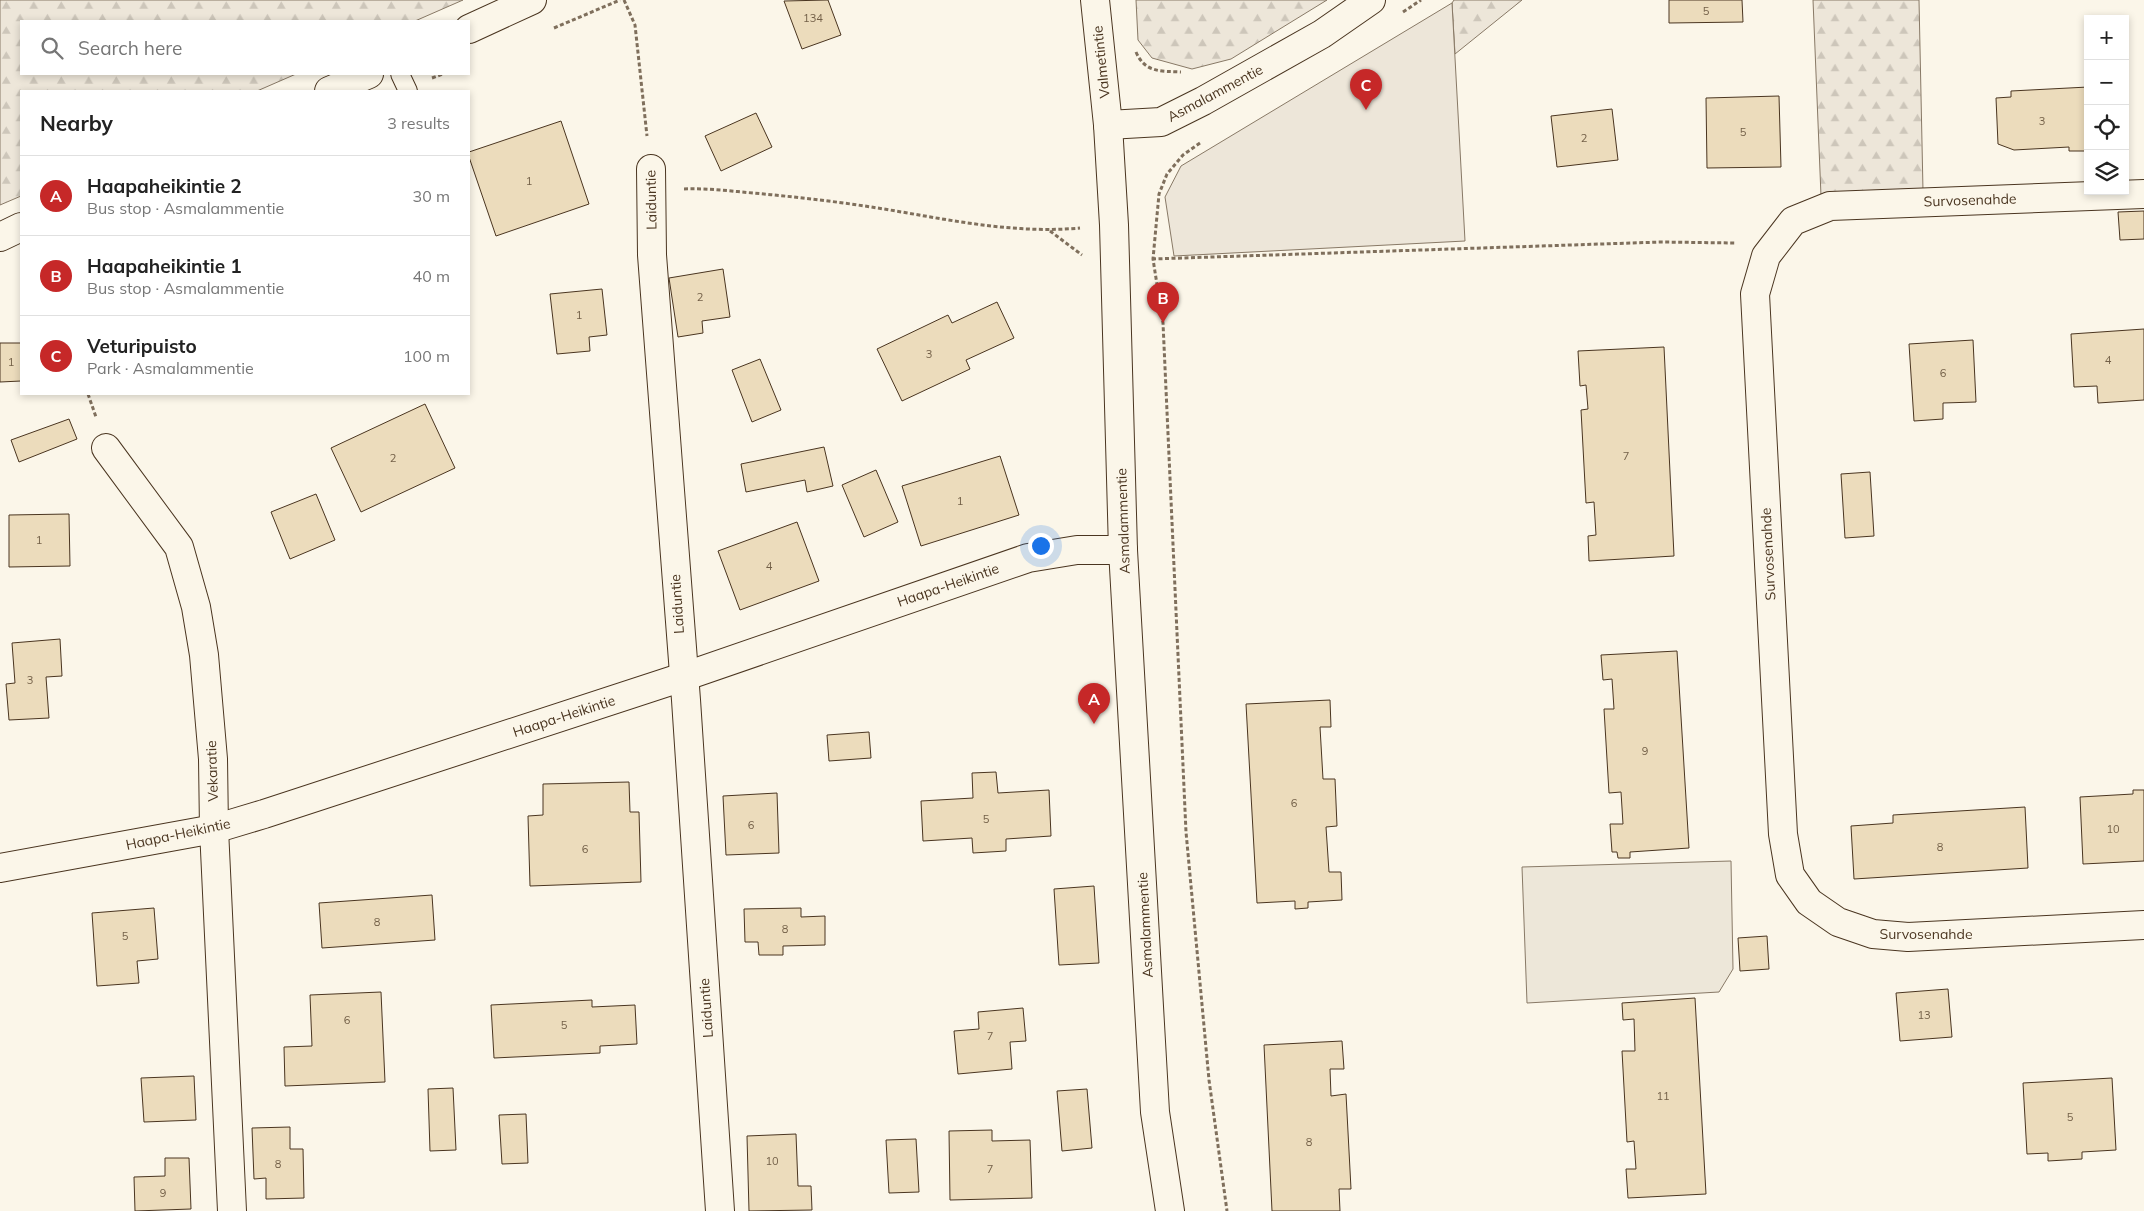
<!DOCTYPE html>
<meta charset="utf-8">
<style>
:root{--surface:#fff;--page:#f2f2f2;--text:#222;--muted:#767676;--line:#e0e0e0;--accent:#c62828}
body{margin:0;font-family:Mulish,sans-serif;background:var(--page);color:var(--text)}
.controls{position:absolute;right:15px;top:15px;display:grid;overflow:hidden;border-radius:0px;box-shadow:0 2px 8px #0003}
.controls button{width:45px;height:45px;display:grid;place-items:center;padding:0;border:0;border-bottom:1px solid var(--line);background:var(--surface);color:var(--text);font:25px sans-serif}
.you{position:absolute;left:1040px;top:545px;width:18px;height:18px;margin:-12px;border:4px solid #fff;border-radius:50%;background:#1a73e8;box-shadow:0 0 0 8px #1a73e833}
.badge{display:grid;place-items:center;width:32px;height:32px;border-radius:50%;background:var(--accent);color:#fff;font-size:16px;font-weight:700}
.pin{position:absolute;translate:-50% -41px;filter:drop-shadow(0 1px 2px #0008)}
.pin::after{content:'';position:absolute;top:26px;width:18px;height:15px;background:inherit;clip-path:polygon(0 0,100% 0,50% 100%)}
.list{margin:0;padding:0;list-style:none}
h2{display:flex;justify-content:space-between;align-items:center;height:65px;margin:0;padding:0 20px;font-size:21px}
h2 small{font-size:16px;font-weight:400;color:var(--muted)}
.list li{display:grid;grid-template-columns:32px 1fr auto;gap:15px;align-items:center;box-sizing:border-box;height:80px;padding:0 20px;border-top:1px solid var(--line)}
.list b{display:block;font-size:19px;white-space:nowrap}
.list p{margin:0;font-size:16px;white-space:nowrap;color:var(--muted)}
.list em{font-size:16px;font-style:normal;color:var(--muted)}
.icon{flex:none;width:28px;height:28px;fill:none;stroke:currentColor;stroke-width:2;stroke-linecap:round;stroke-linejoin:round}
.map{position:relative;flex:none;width:2144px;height:1211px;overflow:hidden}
.search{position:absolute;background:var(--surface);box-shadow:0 2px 8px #0003;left:20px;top:20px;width:450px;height:55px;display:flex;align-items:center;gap:12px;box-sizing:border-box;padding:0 18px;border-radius:0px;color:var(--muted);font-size:19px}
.panel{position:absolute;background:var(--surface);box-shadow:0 2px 8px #0003;left:20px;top:90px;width:450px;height:305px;border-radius:0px}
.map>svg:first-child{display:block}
</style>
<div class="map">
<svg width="2144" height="1211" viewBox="0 0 2144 1211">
<defs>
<pattern id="forest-firs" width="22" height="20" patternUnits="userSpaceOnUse" patternTransform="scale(1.25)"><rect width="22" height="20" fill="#ede6d9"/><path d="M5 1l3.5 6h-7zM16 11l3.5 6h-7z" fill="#cdc6ba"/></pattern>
</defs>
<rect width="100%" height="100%" fill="#fbf6e9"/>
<g fill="url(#forest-firs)" stroke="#887966">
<path d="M0,0H463L415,21H21V74H296L257,91H21V196L0,205Z"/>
<path d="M1136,0H1327L1231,59L1192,69L1152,58L1138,40Z"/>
<path d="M1454,0H1522L1455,54L1452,3Z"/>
<path d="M1813,0H1919L1923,191L1821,196Z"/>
</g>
<path fill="#ede6d9" stroke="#887966" d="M1452,3L1465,241L1174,256L1165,197L1181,166Z"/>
<path fill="#ede7d9" stroke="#887966" d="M1731,861L1733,969L1719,992L1527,1003L1522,867Z"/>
<g fill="#ecdcbc" stroke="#4a3520">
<path d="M828,0L841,35L802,49L784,1Z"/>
<path d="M1669,0H1742L1743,22L1669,23Z"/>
<path d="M2088,87V151H2069V147L2014,150L1998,144L1996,98L2011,97V91Z"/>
<path d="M1779,96L1781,167L1707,168L1706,98Z"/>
<path d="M1612,109L1618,160L1557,167L1551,116Z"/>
<path d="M756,113L772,147L721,171L705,136Z"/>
<path d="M561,121L589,204L496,236L469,157V152Z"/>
<path d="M2144,211V239L2120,240L2118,212Z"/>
<path d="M723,269L730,317L702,321L703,333L678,337L669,278Z"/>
<path d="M602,289L607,335L589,337L590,351L557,354L550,294Z"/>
<path d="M997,302L1014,338L966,360L970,369L902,401L877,349L948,315L952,323Z"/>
<path d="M2144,329V400L2098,403L2097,386L2074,387L2071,334Z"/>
<path d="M1973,340L1976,402L1943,403V419L1914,421L1909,344Z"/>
<path d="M0,343H21V381L0,382Z"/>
<path d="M1664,347L1674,556L1589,561L1588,536L1596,535L1594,502L1586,503L1581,410L1588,409L1586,385L1580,386L1578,351Z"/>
<path d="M760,359L781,410L752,422L732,370Z"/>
<path d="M425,404L455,468L361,512L331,448Z"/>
<path d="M69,419L77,439L19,462L11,440Z"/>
<path d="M824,447L833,486L807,492L805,480L746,492L741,464Z"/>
<path d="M1000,456L1019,515L921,546L902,486Z"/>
<path d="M876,470L898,522L864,537L842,485Z"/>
<path d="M1870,472L1874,536L1845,538L1841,474Z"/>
<path d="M316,494L335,540L290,559L271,512Z"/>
<path d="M69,514L70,566L9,567V515Z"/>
<path d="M797,522L819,581L740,610L718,551Z"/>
<path d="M60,639L62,676L46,677L49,718L9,720L6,684L15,683L12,643Z"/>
<path d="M1677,651L1689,848L1630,852V858H1618L1617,852H1612L1610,824H1623L1621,792L1609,793L1604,709H1614L1612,679L1603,680L1601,655Z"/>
<path d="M1330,700L1331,727H1320L1323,779H1335L1337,826L1326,827L1329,872H1341L1342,900L1308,902V908L1295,909V901L1257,903L1246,704Z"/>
<path d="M869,732L871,758L829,761L827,735Z"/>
<path d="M996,772L998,793L1049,790L1051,836L1006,839V851L973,853L972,838L923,841L921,801L973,798L972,773Z"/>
<path d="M629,782L630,812H639L641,882L530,886L528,816L543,815V784Z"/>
<path d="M2133,790H2144V861L2083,864L2080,797L2133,794Z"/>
<path d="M777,793L779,853L726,855L723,796Z"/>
<path d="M2025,807L2028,868L1854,879L1851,826L1893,823V815Z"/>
<path d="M1094,886L1099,963L1059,965L1054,889Z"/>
<path d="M432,895L435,940L322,948L319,903Z"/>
<path d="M154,908L158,959L137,961L139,983L97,986L92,913Z"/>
<path d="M801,908V917L825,916V945L783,946V955H759L758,942H745L744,909Z"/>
<path d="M1767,936L1769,969L1740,971L1738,938Z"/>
<path d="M1948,989L1952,1037L1900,1041L1896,993Z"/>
<path d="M381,992L385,1082L285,1086L284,1047L312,1046L310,995Z"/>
<path d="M1695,998L1706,1194L1628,1198L1626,1169H1636L1634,1141L1627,1142L1622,1051H1635L1634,1019L1623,1020L1622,1003Z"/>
<path d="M592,1000V1007L635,1005L637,1044L600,1046V1053L494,1058L491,1005Z"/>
<path d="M1023,1008L1026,1041L1010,1042L1012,1069L958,1074L954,1031L979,1029L978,1012Z"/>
<path d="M1342,1041L1344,1069H1330L1331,1096L1346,1094L1351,1189H1339L1340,1211H1272L1264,1045Z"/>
<path d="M194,1076L196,1120L144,1122L141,1078Z"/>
<path d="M2112,1078L2116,1150L2082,1152V1159L2048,1161V1153L2027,1154L2023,1083Z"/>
<path d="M453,1088L456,1150L430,1151L428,1089Z"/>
<path d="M1087,1089L1092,1148L1062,1151L1057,1091Z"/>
<path d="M526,1114L528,1163L502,1164L499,1115Z"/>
<path d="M290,1127V1149H303L304,1198L266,1199V1178L254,1179L252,1128Z"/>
<path d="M992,1130V1141L1030,1140L1032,1198L950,1200L949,1131Z"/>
<path d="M796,1134L798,1186H811L812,1210L749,1211L747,1136Z"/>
<path d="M916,1139L919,1192L889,1193L886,1140Z"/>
<path d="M165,1158H189L191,1209L135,1211L134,1177L165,1176Z"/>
</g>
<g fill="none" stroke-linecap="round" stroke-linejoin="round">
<g stroke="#4a3520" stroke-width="20">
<path id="lane" d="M400,74L408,91"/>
</g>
<g stroke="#4a3520" stroke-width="30">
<g id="street">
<path d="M651,169L652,255L686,700L720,1211"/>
<path d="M2144,194L1830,206L1793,221L1766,256L1755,294L1783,834L1790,875L1809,902L1838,922L1873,934L1908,937L2144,925"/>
<path d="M106,448L179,547L196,607L204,655L213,759L214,829L232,1211"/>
<path d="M0,868L214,829L264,814L683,677L1028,558L1077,550H1123"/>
</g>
</g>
<g stroke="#4a3520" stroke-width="30">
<g id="secondary">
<path d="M1095,0L1108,125L1114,225L1123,550L1155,1112L1170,1211"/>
<path d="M469,29L532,0"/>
<path d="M329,91L369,74"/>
<path d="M1108,125L1161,122L1203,101L1322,34L1371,0"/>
<path d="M0,237L21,227"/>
</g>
</g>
<g stroke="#7f6f5c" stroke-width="3" stroke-dasharray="4 2.5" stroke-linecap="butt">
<path d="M624,0L635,25L647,136"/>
<path d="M1403,12L1421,0"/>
<path d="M554,28L620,0"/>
<path d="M1136,52C1145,73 1161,71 1181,72"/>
<path d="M432,78L443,74"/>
<path d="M1200,143L1183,155L1167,174L1159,194L1153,259L1163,323L1186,832L1209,1080L1227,1211"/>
<path d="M684,189C707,188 730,191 753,193C797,197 841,202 884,209C950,220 1014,234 1080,228"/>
<path d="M1050,231L1082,255"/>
<path d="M1152,259L1661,242L1735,243"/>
<path d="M88,394L96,417"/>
</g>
<use href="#lane" stroke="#fbf6e9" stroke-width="18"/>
<use href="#street" stroke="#fbf6e9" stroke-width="28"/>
<use href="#secondary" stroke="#fbf6e9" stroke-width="28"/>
</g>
<g text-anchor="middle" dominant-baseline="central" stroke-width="4" stroke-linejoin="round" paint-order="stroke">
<g font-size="11" fill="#725f47">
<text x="1706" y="11">5</text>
<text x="813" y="18">134</text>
<text x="2042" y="121">3</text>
<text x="1743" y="132">5</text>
<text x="1584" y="138">2</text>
<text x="529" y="181">1</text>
<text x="700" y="297">2</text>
<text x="579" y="315">1</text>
<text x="929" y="354">3</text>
<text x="2108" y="360">4</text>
<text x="11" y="362">1</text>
<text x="1943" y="373">6</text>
<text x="1626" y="456">7</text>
<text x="393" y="458">2</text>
<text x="960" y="501">1</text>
<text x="39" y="540">1</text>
<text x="769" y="566">4</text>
<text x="30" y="680">3</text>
<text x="1645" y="751">9</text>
<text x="1294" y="803">6</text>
<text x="986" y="819">5</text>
<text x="751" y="825">6</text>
<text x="2113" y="829">10</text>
<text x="1940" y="847">8</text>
<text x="585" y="849">6</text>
<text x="377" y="922">8</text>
<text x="785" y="929">8</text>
<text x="125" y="936">5</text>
<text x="1924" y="1015">13</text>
<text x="347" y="1020">6</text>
<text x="564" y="1025">5</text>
<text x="990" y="1036">7</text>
<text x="1663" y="1096">11</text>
<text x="2070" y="1117">5</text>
<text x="1309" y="1142">8</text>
<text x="772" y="1161">10</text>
<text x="278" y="1164">8</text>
<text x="990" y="1169">7</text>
<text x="163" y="1193">9</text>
</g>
<g font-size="14" fill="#4a3520" stroke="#fbf6e9">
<text transform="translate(1101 62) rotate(-96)">Valmetintie</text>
<text transform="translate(1215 93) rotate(-28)">Asmalammentie</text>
<text transform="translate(651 200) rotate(-91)">Laiduntie</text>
<text transform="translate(1970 200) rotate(-2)">Survosenahde</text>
<text transform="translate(1123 521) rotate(-92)">Asmalammentie</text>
<text transform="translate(1768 554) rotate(-93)">Survosenahde</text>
<text transform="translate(948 585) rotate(-19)">Haapa-Heikintie</text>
<text transform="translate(677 604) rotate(-94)">Laiduntie</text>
<text transform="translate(564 716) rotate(-18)">Haapa-Heikintie</text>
<text transform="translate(212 771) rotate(-92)">Vekaratie</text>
<text transform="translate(178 834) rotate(-12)">Haapa-Heikintie</text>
<text transform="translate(1145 925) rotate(-93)">Asmalammentie</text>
<text x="1926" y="934">Survosenahde</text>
<text transform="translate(706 1008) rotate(-94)">Laiduntie</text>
</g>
</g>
</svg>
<div class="controls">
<button>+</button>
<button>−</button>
<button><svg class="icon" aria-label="locate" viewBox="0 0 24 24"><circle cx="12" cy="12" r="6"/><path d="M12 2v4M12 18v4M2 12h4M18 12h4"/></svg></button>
<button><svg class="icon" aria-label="layers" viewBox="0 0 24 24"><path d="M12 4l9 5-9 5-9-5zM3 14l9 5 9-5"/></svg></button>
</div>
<div class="you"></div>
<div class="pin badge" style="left:1094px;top:724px">A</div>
<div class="pin badge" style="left:1163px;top:323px">B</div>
<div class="pin badge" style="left:1366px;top:110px">C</div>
<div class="search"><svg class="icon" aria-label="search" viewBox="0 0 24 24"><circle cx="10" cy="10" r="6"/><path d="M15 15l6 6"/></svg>Search here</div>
<section class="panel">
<h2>Nearby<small>3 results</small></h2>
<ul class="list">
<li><span class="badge">A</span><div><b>Haapaheikintie 2</b><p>Bus stop · Asmalammentie</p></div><em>30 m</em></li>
<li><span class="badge">B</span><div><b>Haapaheikintie 1</b><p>Bus stop · Asmalammentie</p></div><em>40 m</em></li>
<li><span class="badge">C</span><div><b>Veturipuisto</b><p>Park · Asmalammentie</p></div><em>100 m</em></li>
</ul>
</section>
</div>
